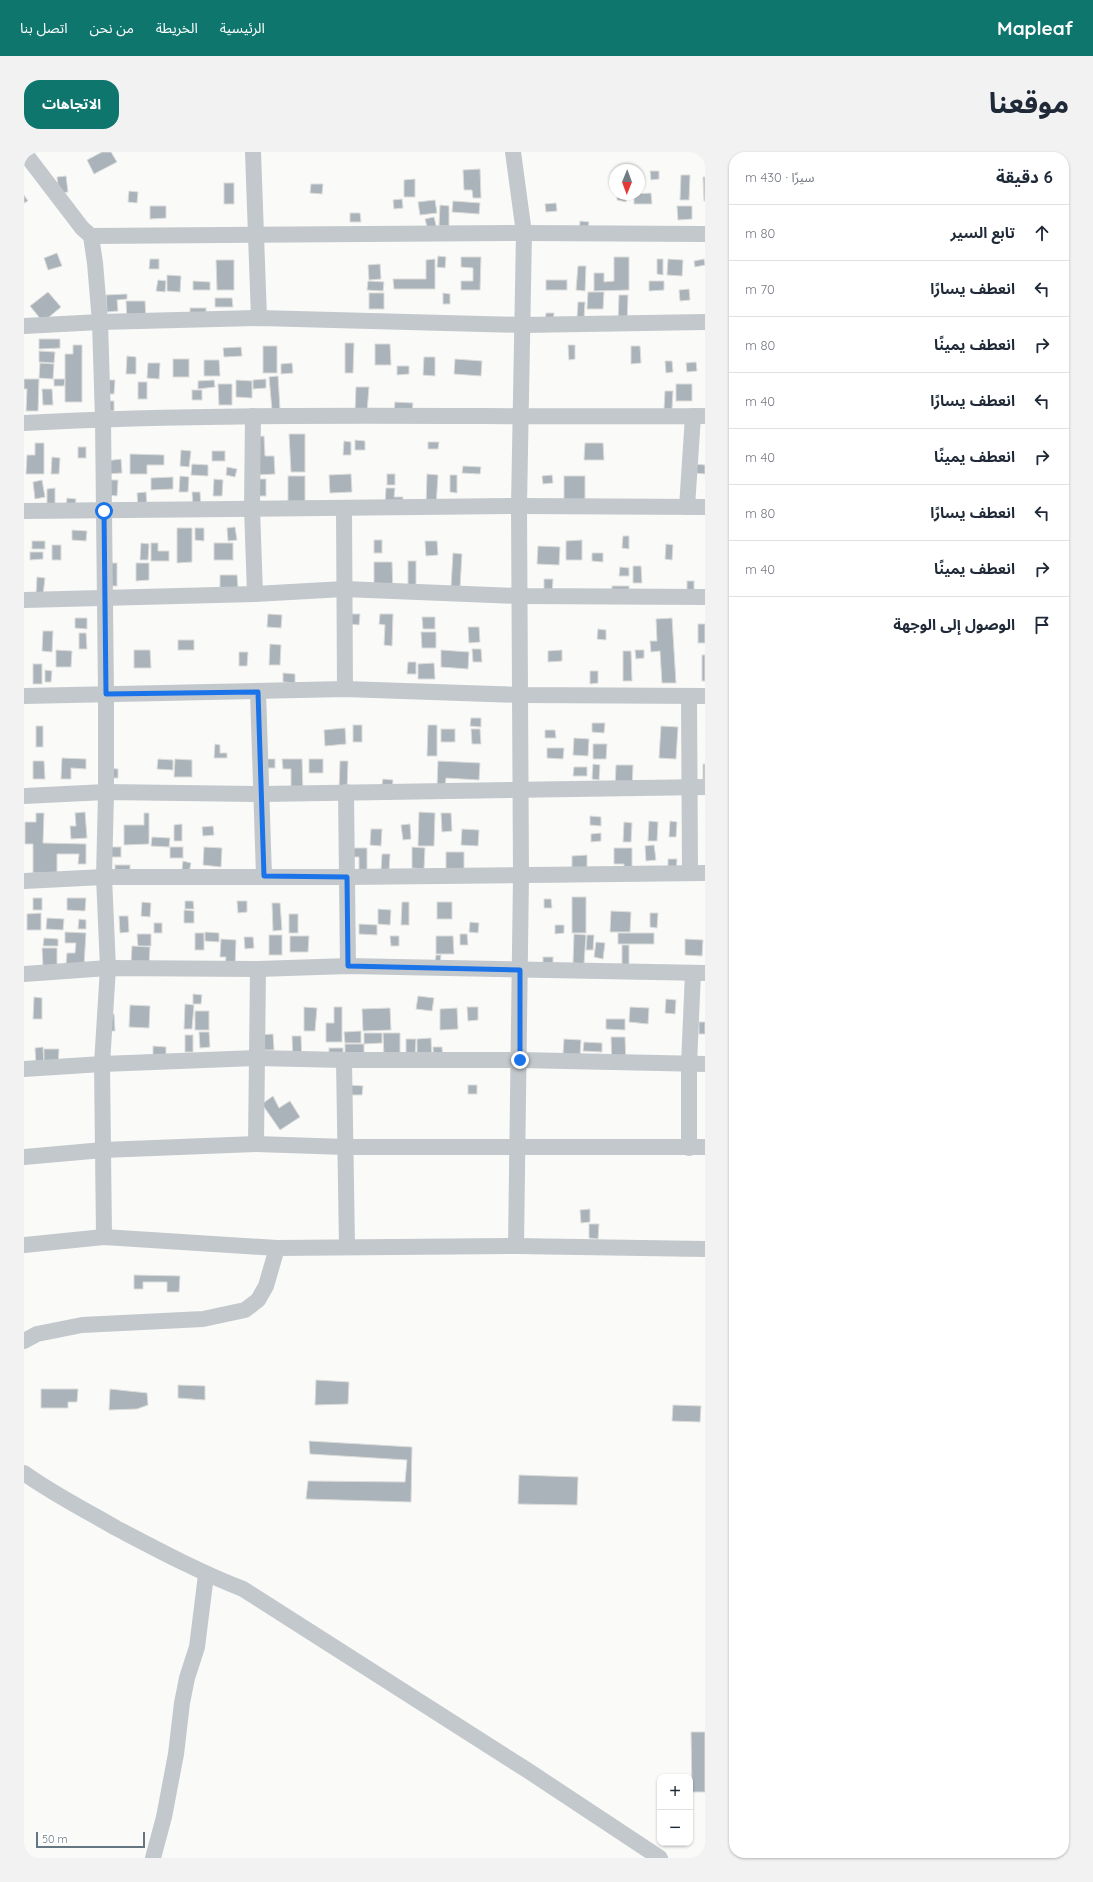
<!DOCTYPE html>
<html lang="ar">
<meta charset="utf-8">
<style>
:root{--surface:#fff;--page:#f2f2f3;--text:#1f2937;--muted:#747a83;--line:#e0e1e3;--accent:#0f766e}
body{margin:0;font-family:Quicksand,"Noto Sans Arabic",sans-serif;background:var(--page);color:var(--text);direction:rtl}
.controls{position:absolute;right:12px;bottom:12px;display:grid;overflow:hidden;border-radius:8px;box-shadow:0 1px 3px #0004}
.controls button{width:36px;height:36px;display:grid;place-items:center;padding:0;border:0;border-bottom:1px solid var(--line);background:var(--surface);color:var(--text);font:20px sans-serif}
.compass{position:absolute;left:585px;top:12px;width:36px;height:36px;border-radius:50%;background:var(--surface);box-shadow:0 1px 3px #0004;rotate:181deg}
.scale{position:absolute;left:12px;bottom:10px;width:109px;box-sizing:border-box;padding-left:4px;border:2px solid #657683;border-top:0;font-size:11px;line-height:14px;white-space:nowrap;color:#657683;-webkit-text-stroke:3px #fff;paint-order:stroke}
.stop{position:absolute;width:12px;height:12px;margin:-9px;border:3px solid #1a73e8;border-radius:50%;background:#fff}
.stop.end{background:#1a73e8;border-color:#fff;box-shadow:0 1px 4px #0008}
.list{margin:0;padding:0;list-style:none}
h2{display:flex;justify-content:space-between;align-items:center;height:52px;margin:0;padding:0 16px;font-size:17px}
h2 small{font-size:13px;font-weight:400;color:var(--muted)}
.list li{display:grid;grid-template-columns:26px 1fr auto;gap:12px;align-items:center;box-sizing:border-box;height:56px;padding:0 16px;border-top:1px solid var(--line)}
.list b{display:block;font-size:15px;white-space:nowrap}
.list em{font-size:13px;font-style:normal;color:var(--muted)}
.icon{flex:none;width:22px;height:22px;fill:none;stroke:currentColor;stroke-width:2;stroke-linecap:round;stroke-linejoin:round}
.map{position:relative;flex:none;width:681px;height:1706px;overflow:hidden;direction:ltr;border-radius:16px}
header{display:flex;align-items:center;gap:24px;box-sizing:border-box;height:56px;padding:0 20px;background:var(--accent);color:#fff}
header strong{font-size:19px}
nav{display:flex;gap:22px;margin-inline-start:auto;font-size:14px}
.intro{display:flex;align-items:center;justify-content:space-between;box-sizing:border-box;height:96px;padding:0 24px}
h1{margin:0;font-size:28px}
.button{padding:10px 18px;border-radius:16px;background:var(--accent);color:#fff;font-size:14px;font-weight:700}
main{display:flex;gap:24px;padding:0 24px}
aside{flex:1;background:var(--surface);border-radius:16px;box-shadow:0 1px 3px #0004}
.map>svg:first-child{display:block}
</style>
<header>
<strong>Mapleaf</strong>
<nav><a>الرئيسية</a><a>الخريطة</a><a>من نحن</a><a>اتصل بنا</a></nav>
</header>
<div class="intro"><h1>موقعنا</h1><a class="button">الاتجاهات</a></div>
<main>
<aside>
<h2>6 دقيقة<small>سيرًا · 430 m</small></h2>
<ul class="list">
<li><svg class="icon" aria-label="ahead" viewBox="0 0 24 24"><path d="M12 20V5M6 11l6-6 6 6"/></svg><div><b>تابع السير</b></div><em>80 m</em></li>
<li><svg class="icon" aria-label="left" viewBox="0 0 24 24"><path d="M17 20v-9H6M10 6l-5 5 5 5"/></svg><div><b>انعطف يسارًا</b></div><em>70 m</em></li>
<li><svg class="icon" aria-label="right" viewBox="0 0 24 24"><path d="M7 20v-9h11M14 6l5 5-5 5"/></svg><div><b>انعطف يمينًا</b></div><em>80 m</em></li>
<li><svg class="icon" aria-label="left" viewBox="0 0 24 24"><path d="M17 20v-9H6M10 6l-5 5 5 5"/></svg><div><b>انعطف يسارًا</b></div><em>40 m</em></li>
<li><svg class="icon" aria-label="right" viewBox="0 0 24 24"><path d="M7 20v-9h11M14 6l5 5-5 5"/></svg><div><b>انعطف يمينًا</b></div><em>40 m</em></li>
<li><svg class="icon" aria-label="left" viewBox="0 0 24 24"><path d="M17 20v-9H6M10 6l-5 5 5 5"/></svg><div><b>انعطف يسارًا</b></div><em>80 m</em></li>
<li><svg class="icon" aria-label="right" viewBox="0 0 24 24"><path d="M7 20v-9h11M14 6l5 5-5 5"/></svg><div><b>انعطف يمينًا</b></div><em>40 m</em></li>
<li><svg class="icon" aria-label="arrive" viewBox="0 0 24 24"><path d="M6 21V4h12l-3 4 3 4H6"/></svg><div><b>الوصول إلى الوجهة</b></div></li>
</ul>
</aside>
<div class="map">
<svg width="681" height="1706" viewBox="0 0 681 1706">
<rect width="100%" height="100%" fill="#fafaf8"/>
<g fill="#aab3b9" stroke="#dcdcda">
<path d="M78,0H87L93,10L70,22L63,8Z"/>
<path d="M456,17L457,46H449L448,38H440L439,18Z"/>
<path d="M626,19H635V27L627,28Z"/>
<path d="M657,23H666L665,48H656Z"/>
<path d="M42,24L44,40L35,41L33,25Z"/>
<path d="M679,25H681V49H680Z"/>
<path d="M391,27V45H380V28Z"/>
<rect x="200" y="31" width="10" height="21"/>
<path d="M287,32H299L298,42L286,41Z"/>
<path d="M105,39L114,40L113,51L104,50Z"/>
<path d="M627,41L628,52H610V42Z"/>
<path d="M593,42H603L602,50L593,48Z"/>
<path d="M0,43L4,49L0,51Z"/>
<path d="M378,47L379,56L370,57L369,48Z"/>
<path d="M411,48L413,61L396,63L394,50Z"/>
<path d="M429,49L456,51L455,62L428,60Z"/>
<path d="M532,51L533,59L522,60L521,52Z"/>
<path d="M416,53L425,54V74H415Z"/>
<path d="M126,54H142V66L126,67Z"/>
<path d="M653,54H668V67L654,68Z"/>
<path d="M326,61H336L337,70H326Z"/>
<path d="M410,65L413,77L404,79L401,67Z"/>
<path d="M556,69L565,70L563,84L555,83Z"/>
<path d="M33,101L38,114L24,118L20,106Z"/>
<path d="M414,104L422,105L421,116L413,115Z"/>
<path d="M437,105H457L456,138H437V129H449V116L437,115Z"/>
<path d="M590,105H605V138L570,139V121H580V130L590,129Z"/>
<path d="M126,107H135V117H125Z"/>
<path d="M411,107V137H370L369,127H402V108Z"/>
<path d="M633,107H639V123L633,122Z"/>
<path d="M644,107L659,108L658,124L643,123Z"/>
<path d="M680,107L681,113L671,115L670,109Z"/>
<path d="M192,108H210V138H193Z"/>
<path d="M356,112L357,127L345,128L344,113Z"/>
<path d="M554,114H562L561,139L552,138Z"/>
<path d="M143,123L157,124L156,140L143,139Z"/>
<path d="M134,128L142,129L141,140L132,139Z"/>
<rect x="522" y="128" width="21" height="10"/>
<path d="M169,129L186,130V138H169Z"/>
<path d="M344,129L360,130L359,139L343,138Z"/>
<path d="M625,129H640V138L625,139Z"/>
<path d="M665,137L666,148L656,149L655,138Z"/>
<path d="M24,140L37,155L19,170L6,154Z"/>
<path d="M564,140H580L579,157H563Z"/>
<rect x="345" y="141" width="15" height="16"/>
<path d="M419,141L426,142V152H419Z"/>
<path d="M103,142V147L93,148L94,159L83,160L82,143Z"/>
<path d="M595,143H604L603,172H594Z"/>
<path d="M191,146H208L209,155H191Z"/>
<path d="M102,149H121L122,168L103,169Z"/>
<path d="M554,150H561L560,166H553Z"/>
<rect x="166" y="156" width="16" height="17"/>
<path d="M522,161H530L529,170H521Z"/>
<path d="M15,187H36V196L15,197Z"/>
<path d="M321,191H330L329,221H321Z"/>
<path d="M351,192H366L367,213H351Z"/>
<path d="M49,193H58V250H41V202H49Z"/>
<path d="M544,193H551V207L545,208Z"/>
<rect x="239" y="194" width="14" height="27"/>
<path d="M607,194H616L617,211L607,212Z"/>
<path d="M217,195L218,204L200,205L199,196Z"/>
<path d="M15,199L31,200L30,211L15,210Z"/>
<path d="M103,204L112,205V222H102Z"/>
<path d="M400,205H411V224L399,223Z"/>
<rect x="149" y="207" width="16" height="18"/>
<path d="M431,207L458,209L457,224L430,222Z"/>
<path d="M180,208H195L196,224H180Z"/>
<path d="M641,209H648L649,220L642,221Z"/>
<path d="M672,210L673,219L663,220L662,211Z"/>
<path d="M16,211L30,212L29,227L15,226Z"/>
<path d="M124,211H136L135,227L123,226Z"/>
<path d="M268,211L269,221L257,222V212Z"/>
<path d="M373,214H385V222L373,223Z"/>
<path d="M254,224L256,257L248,258L245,225Z"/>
<path d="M0,227H15L14,259H2L3,237H0Z"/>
<path d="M30,227H41L40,234H30Z"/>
<path d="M242,227V236L229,237V228Z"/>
<path d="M82,228H91L90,242H81Z"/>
<path d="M190,228L191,235L174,237V229Z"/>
<path d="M212,228L228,229V246L212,245Z"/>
<rect x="114" y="230" width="9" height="17"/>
<path d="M194,232H208V253H195Z"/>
<rect x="652" y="232" width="16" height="17"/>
<path d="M332,235H345L343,260L331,259Z"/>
<path d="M18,237H28L29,253H19Z"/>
<rect x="168" y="238" width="10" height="10"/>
<path d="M641,239H649L648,257H640Z"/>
<rect x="82" y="249" width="8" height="10"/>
<path d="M371,250L389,251L388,261L370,260Z"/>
<path d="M265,282H281V320H267Z"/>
<path d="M240,284L241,304H250L251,322L232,323L230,285Z"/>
<path d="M331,288L341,289V298H331Z"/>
<path d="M320,289L327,290V303H319Z"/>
<path d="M404,290H415L414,297H404Z"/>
<path d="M11,291H20V322H2L3,303H11Z"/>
<path d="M561,291H579L580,308H560Z"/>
<rect x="54" y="295" width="8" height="11"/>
<path d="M157,298L167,299L165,315L156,314Z"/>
<rect x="188" y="299" width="13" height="10"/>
<path d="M106,302L140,303V313H123V322H106Z"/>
<path d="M28,305L36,306L35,322H27Z"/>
<path d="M97,307L98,321L84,322L82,309Z"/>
<path d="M168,312L184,313V324L167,323Z"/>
<path d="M671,312L681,313V322L670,321Z"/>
<path d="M439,314L457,315L456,322L438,321Z"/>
<path d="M203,315L213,317L211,325L202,323Z"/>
<path d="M327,322L328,340L306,341L305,323Z"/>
<rect x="363" y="322" width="8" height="11"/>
<path d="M403,322L414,323L412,354H402Z"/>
<path d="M426,323H433V341L426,340Z"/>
<path d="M528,323L529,331L519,332L518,324Z"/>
<path d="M156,324L165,325L164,340H155Z"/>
<rect x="264" y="324" width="17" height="31"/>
<rect x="540" y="324" width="21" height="33"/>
<path d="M149,325V337L127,338V326Z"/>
<path d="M190,327L199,328L198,344H189Z"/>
<rect x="233" y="327" width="9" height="17"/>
<path d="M18,328L21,345L11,347L9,330Z"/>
<path d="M83,328H94L93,344L83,343Z"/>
<path d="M31,336V353H23V337Z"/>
<path d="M362,336H371L370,345H379L378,354L361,353Z"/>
<path d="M122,340L123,355L114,356L113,341Z"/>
<path d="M168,340H176L177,355L169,356Z"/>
<path d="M43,346L52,347L51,356L42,355Z"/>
<path d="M211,375L213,388L204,389L203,376Z"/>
<path d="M153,376H168V410L153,411Z"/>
<path d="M171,376H180V389L171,388Z"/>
<path d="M48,378L63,379L62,389L48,388Z"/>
<path d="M599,384H605V397L598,396Z"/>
<rect x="350" y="388" width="8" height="13"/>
<path d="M558,388V408H542V389Z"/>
<rect x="8" y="389" width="13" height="8"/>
<path d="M401,389H413L414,403L402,404Z"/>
<path d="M117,391L125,392L124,408H116Z"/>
<path d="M127,391H134V399H145V409H127Z"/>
<rect x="190" y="391" width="19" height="17"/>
<path d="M642,392L649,393L648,408L641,407Z"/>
<rect x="28" y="393" width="9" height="15"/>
<path d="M514,394L536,395L535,413L513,412Z"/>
<path d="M6,400H19V407L6,408Z"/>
<path d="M429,401L438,402L436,435H427Z"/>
<path d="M568,401H579V410L568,409Z"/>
<rect x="384" y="409" width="8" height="27"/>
<path d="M350,410H368L369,442L350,443Z"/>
<rect x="85" y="411" width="8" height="23"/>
<path d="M112,411H125V428L112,429Z"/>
<path d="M609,414H617L618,431H609Z"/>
<path d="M596,415L605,416V424H595Z"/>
<path d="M196,423H213L214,437H196Z"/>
<path d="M13,425L21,426L19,443L12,442Z"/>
<path d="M520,427H529L528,443H520Z"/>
<rect x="663" y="429" width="7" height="11"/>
<rect x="588" y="434" width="17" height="8"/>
<path d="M244,462L258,463L257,476L243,475Z"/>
<path d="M327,462H336L335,473L326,472Z"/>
<path d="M356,462H369L368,494L360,493L361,473L355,472Z"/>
<path d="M398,465H411V477H399Z"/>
<path d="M51,466H63V477L51,476Z"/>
<path d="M648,466L652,531H638L636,499L627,500L626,489H633L632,467Z"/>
<rect x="674" y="472" width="7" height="19"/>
<path d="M444,475H455L456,490L445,491Z"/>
<path d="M574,477L582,478V488L573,487Z"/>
<path d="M19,479H29L28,500L18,499Z"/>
<path d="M397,480H412V496H398Z"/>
<path d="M55,481H62L63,497H55Z"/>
<rect x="154" y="488" width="16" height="10"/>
<path d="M246,492L257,493L256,513H245Z"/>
<path d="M448,497H457L458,510H449Z"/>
<path d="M32,498L48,499L47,515H32Z"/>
<path d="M110,498H126L127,516H110Z"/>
<path d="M417,498L445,500L444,517L417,515Z"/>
<path d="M538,498V509L524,510V499Z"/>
<path d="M611,498H620V506L612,507Z"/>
<path d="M599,499H607L608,529H599Z"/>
<path d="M215,500H224L223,514H215Z"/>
<rect x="678" y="503" width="3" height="26"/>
<path d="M384,510H392V522H383Z"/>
<path d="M410,511L411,527H394V512Z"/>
<rect x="9" y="512" width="9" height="20"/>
<path d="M21,518L28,519L27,530H21Z"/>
<path d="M566,519H574V531L566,532Z"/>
<path d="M259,521L271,522V531L259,530Z"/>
<path d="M447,566H457V575L446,574Z"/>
<path d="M568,571H581L580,581L568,580Z"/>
<rect x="329" y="573" width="9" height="17"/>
<path d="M404,573H413V604H403Z"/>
<rect x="12" y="574" width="7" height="21"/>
<path d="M637,574L654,575L652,607L635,606Z"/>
<path d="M321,576L322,592L301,594L300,578Z"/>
<rect x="417" y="577" width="14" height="13"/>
<path d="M447,577H456L457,592H448Z"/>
<path d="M521,578H531L532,586H521Z"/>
<path d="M550,586L565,587L564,604L549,603Z"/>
<path d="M191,592L196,593V601H203V606H190Z"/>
<path d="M569,592H583L582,607H569Z"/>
<path d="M523,596H540L539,607L523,606Z"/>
<path d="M38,606L62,607V617L47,616V627H37Z"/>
<path d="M134,607L149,608V618L133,617Z"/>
<path d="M151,607L168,608V625H150Z"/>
<rect x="234" y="607" width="17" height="9"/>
<path d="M258,607H278L279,640L267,641V617H259Z"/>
<rect x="285" y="607" width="14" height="14"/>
<path d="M9,609H20L21,627H9Z"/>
<path d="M316,609H324L323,639L315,638Z"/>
<path d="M414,609L456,611L455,628L422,626L421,635H413Z"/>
<path d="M569,612L576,613L575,628L568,627Z"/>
<rect x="679" y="612" width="2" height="16"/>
<path d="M592,613H609L608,639L591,638Z"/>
<path d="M550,615H563V624H549Z"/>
<path d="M80,616L94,617V626H79Z"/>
<path d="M359,627L369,628L368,639L357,638Z"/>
<path d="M61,660L63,686L47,687L46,674H52L51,661Z"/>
<path d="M395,660L411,661L410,694H394Z"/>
<path d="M12,661H20L19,691L62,692V712H54L55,702H33V721H9V692H1V670H12Z"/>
<path d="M120,661H125V692L100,693V673H120Z"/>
<path d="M417,661H427L428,679L418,680Z"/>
<path d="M566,664L577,665V674L566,673Z"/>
<path d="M625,669L634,670L633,689H624Z"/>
<path d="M646,669L653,670L652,685H645Z"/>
<path d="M600,670L608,671L607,690H599Z"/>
<path d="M158,672V689H150V673Z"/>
<path d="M386,672L387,687L379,688L377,673Z"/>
<path d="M189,674L190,683L179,684L178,675Z"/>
<path d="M347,677H358L357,694L346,693Z"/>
<path d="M438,677L455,678L454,694L437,693Z"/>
<path d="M577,681V689L567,690V682Z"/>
<path d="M128,685L146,686L145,695L127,694Z"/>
<path d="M630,693L632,708L622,709L621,694Z"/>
<rect x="84" y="695" width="13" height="10"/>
<rect x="146" y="695" width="13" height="11"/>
<path d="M180,695L198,696L197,715L179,713Z"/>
<path d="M388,695L401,696L400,717L388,716Z"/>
<path d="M322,696H343V724H335V705H322Z"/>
<path d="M590,696H608V723H600V712H590Z"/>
<rect x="422" y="700" width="18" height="17"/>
<path d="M358,702H366L365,719H357Z"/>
<path d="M563,703V724L548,725V704Z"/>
<path d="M644,707H653L652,721H644Z"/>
<path d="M159,709L167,711L164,726L157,725Z"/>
<rect x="91" y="713" width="15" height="16"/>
<rect x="548" y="745" width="14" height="36"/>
<rect x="9" y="746" width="9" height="12"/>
<path d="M43,746H62L61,759L43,758Z"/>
<path d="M520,747H527L528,756H520Z"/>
<path d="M161,749H169L170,757H161Z"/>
<path d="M213,749H223V760L214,761Z"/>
<path d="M118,750L127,751L126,765L117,764Z"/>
<path d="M378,750H385V773H377Z"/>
<rect x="413" y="750" width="15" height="17"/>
<path d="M248,751H256L258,778L249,779Z"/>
<path d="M354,757L367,758L366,773L354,772Z"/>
<path d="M160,758L170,759V771H160Z"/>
<path d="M587,759L607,760L606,780H586Z"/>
<path d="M17,761V778H3V762Z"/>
<path d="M626,761H634L633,776L626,775Z"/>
<rect x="265" y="762" width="9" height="19"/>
<path d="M95,764H104L105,780L96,781Z"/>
<path d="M23,766L40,767L39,778L22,777Z"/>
<path d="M55,767L62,768V777H54Z"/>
<path d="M446,770L455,771L454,781L445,780Z"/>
<rect x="130" y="771" width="8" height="10"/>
<path d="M335,772L353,773V783L335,782Z"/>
<path d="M531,773H540V781L531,782Z"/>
<path d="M41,780L62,781L60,813L42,812L43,801H51L52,791H41Z"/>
<path d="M181,780L195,781V790L181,789Z"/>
<rect x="171" y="781" width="9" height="17"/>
<rect x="594" y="781" width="36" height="11"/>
<path d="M113,782H127V794H114Z"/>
<path d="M436,782H443L444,793H436Z"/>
<path d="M550,782L562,783L560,812L549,811Z"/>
<rect x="245" y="783" width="13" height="20"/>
<path d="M563,783H570L569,798H562Z"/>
<path d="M266,784H285L284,800H266Z"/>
<path d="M366,784H375V794H367Z"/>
<path d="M412,784H429L430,802H412Z"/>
<path d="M220,785H229L230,796L221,797Z"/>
<path d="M20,786L34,787V794H19Z"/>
<path d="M197,787L212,788L211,815H201L202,805H196Z"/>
<path d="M661,787L679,788L678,804L661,803Z"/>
<path d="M572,790L581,791L579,807L570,805Z"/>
<rect x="598" y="793" width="7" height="20"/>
<path d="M108,794L126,795L125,813L107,812Z"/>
<path d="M18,796H33V814H19Z"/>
<path d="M412,803H417L416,813L411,812Z"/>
<rect x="519" y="805" width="10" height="9"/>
<path d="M169,842L178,843L177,852H169Z"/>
<path d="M394,844L410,846L408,859L392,857Z"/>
<path d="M10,845L18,846V867H9Z"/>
<path d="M642,847L652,848L651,862L641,861Z"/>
<path d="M161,852L170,853L168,877H160Z"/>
<path d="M106,853L126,854L125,876L105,875Z"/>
<path d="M280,855L293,856L291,879H280Z"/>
<path d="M310,855H318V890H302V871H310Z"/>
<path d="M443,855H454V868L444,869Z"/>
<path d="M606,855L625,856L624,872L605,870Z"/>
<path d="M366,856L367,878L339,879L338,857Z"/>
<path d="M433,856L434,877L416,878V857Z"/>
<rect x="171" y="859" width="14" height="19"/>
<path d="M83,862H90L91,879H83Z"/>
<path d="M582,867H601V878L582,877Z"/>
<rect x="675" y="870" width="6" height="12"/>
<path d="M337,879V891H321L320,880Z"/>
<path d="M175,880H185L186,895L176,896Z"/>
<path d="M340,881H358V891L340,892Z"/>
<path d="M359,881H376V904H360Z"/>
<path d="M249,882L250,898H233V883Z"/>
<rect x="161" y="883" width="8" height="17"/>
<path d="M268,884H277L278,913H269Z"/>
<path d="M587,885H601L602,914L588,915Z"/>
<path d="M407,886L408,911H393V887Z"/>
<path d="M382,887H392L391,905H382Z"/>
<path d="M540,887L557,888L556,903L539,902Z"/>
<path d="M560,890L578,891V900L559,899Z"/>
<rect x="321" y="892" width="19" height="10"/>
<path d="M129,894L142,895V911H129Z"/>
<path d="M19,895L20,913H12L11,896Z"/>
<path d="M409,895H418L419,912H410Z"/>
<rect x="305" y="896" width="14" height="18"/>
<path d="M20,897H35L34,914H20Z"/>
<path d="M324,933L339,934L338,943H324Z"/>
<rect x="444" y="933" width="9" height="9"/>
<path d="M249,944L255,956L266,949L276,965L256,978L238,952Z"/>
<path d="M566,1057V1070L557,1071L556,1058Z"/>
<path d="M565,1072H575L574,1087L565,1086Z"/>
<path d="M110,1123L156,1124L155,1140H143V1130H119V1137H110Z"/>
<path d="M292,1228L325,1230L324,1252L291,1253Z"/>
<path d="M154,1233L181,1234V1248L154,1246Z"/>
<path d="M17,1237H54L53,1250H44V1256H17Z"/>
<path d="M86,1237L123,1241L124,1253L113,1257L85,1258Z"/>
<path d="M649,1253L677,1254L676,1270L648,1269Z"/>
<path d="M285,1289L388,1295L387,1350L282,1347L284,1329L381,1330L383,1308L286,1302Z"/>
<path d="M495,1323L554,1325L553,1353L494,1352Z"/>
<path d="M667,1580H681V1640H668Z"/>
</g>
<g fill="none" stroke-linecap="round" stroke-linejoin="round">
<g stroke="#c3c8cc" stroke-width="16">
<path d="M0,0L58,76L67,84L71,111L76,170L79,267L82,542V640L80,725L84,816L78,912L80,1085"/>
<path d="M229,0L235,166"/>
<path d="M489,0L500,81L495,354L497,724L492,1094"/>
<path d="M67,84L500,81L681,82"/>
<path d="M0,174L76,170L235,166L499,173L681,170"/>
<path d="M229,264L228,356L231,442"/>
<path d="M0,271C227,259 454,266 681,264"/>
<path d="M663,355L669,264"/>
<path d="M320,356L321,537"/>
<path d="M0,359L495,354L681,355"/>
<path d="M0,448L231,442L320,437L495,444L681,445"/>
<path d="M234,540L240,724"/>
<path d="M0,544L321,537L497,543L681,544"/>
<path d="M665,545L666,720"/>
<path d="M322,640L324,814"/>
<path d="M0,644L82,640L238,642L681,635"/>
<path d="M0,729L80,725H323L681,721"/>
<path d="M0,822L84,816L234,817L324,814L681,821"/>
<path d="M320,908L323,1095"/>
<path d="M0,917L78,912L233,906L320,908H495L681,912"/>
<path d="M232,992L234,817"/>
<path d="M665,996V912L669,821"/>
<path d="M0,1005L79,998L232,992L322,995H681"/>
<path d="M0,1093L80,1085L253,1096L492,1094L681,1097"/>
<path d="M0,1189L13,1182L58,1173L179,1167L221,1158L234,1148L242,1134L253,1096"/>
<path d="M0,1321C29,1342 61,1358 92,1376C134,1398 175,1420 219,1437L503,1618L636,1706"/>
<path d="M129,1706L140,1665L152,1602L158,1551L163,1526L173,1495L182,1423"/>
</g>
</g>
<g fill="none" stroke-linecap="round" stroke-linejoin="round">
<path stroke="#1a73e8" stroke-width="5" d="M80,359L82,542L234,540L240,724L323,725L324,814L496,818V908"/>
</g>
</svg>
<div class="controls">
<button>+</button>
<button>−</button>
</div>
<svg class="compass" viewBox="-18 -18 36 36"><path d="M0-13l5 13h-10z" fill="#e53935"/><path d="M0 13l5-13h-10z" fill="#747a83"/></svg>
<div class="scale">50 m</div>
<div class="stop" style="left:80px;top:359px"></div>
<div class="stop end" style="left:496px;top:908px"></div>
</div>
</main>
